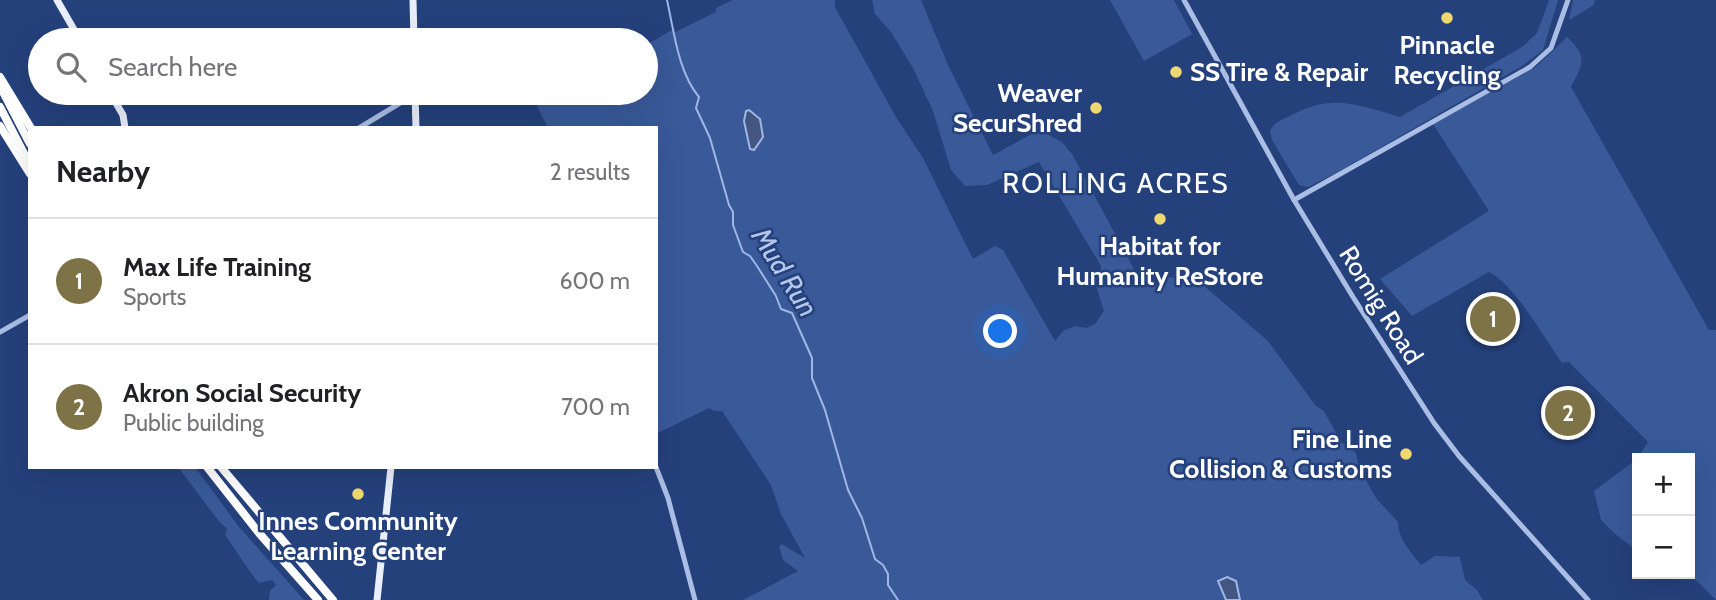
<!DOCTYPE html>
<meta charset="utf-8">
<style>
:root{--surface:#fff;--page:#f6f6f6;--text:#202124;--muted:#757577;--line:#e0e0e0;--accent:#7d7346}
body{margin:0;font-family:Cabin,sans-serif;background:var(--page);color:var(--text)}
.controls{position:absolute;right:21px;bottom:21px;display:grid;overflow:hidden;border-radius:0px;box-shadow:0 7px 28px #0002}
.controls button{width:63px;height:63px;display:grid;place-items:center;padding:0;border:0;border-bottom:2px solid var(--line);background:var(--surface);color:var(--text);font:35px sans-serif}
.you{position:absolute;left:1001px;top:332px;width:24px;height:24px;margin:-18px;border:5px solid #fff;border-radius:50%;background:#1a73e8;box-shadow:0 0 0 10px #1a73e833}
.badge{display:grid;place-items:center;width:46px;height:46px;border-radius:50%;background:var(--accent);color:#fff;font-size:23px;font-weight:700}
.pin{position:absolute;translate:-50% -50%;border:4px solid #fff;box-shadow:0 2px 7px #0006}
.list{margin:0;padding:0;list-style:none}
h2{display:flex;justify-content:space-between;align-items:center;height:91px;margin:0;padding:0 28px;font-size:30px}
h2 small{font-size:23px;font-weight:400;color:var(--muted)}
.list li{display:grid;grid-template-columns:46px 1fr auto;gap:21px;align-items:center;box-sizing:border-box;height:126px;padding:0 28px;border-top:2px solid var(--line)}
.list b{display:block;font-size:26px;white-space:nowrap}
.list p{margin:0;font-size:23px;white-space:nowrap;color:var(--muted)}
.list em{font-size:23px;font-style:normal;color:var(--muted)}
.icon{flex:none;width:38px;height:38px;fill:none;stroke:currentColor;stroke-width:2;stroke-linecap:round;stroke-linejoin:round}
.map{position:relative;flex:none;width:1716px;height:600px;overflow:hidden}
.search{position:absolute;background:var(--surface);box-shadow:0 7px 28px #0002;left:28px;top:28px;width:630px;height:77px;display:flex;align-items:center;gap:18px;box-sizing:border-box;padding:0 24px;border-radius:38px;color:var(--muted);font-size:26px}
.panel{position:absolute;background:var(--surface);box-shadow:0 7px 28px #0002;left:28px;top:126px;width:630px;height:343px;border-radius:0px}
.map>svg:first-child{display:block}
</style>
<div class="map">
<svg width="1716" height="600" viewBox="0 0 1716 600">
<rect width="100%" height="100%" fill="#25417c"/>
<g fill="#395999">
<path d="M733,0H835V7L896,117L923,158L973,259L995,246L1003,250L1055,341L1063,331L1075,326L1086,328L1095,324L1104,311L1097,289L1101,266L1039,162L987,185L965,186L951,170L933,111L913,68L891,32L875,14L872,0H921L948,65L993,155L1039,130L1062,142L1072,154L1142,284L1160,285L1168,277L1194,280L1203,285L1268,341L1316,406L1324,411L1341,442L1356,453L1359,468L1376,498L1398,522C1398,539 1411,552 1421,565L1435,556L1460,557L1465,580L1477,590L1483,600H743L798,571L783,560L779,546L782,544L805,558L781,514L771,485L722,411H714L709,408L656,434V128H548L536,104L556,93H646V45L674,29L675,32L716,12V8Z"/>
<path d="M1110,0H1174L1192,34L1144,61Z"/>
<path d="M1549,0H1558L1543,50L1522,66L1336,173L1308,187L1299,185L1272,140L1270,131C1274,122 1283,119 1292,115C1332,93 1359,105 1400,117L1522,47L1537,33Z"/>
<path d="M1573,0H1595L1594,5L1569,20Z"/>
<path d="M1567,37C1588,56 1583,64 1571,87L1709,330H1716V600L1690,574V458H1638L1648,442L1569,362L1562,363C1545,339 1514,284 1489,272L1412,316L1380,279L1489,211L1433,124L1536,67Z"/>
<path d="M1637,459V551L1614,533L1601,520L1594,491Z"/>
<path d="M178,467H195L239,527L304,600H269L270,591L276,585L272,580L259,583C246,568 237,551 225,535L227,529L218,520Z"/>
</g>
<g fill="#425681" stroke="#9eb7e5" stroke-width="2">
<path d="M749,110L760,119L763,137L754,150L750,149L744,121L746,111Z"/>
<path d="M1227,577L1236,581L1240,600H1226L1218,581Z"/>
</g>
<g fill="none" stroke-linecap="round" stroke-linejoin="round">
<path stroke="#9eb7e5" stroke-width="2" d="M667,0C674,31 678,72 699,97L696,108L710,138L729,205L733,212V225L743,252L750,256L757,266L776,296L781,309L792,313L812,358V378L825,410L848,490L862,518L875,559L883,565L888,574V585L898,600"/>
<g stroke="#aabde4" stroke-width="5">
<path d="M1184,0L1294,200L1353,297L1434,423L1459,456L1588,600"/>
<path d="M359,128L415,94"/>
<path d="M1294,200L1530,67L1551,48L1568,0"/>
<path d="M0,332L30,315"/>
<path d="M656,467L668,498L695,600"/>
</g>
<g stroke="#eaeffc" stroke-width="7">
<path d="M57,0L80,40"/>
<path d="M413,0L414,40"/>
<path d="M110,93L123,115L125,128"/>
<path d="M415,93L416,128"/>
<path d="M377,600L391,467"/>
</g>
<g stroke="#fff" stroke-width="8">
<path d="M0,77L31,128"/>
<path d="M0,86L30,144"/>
<path d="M0,107L30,165"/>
<path d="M0,126L30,174"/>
<path d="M207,467L259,533L318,600"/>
<path d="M221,467L333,600"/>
</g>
</g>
<g fill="#eed86f" stroke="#25417c" stroke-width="2.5">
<circle cx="1447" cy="18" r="7"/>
<circle cx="1176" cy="72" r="7"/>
<circle cx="1096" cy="108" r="7"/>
<circle cx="1160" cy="219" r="7"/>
<circle cx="1406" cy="454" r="7"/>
<circle cx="358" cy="494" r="7"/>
</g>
<g text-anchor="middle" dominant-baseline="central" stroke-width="5" stroke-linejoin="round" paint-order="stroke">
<g font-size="26" font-weight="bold" fill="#fff" stroke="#25417c">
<text x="1447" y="45">Pinnacle<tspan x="1447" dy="30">Recycling</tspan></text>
<text x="1190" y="72" text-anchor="start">SS Tire &amp; Repair</text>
<text x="1082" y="93" text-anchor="end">Weaver<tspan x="1082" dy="30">SecurShred</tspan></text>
<text x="1160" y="246">Habitat for<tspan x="1160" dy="30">Humanity ReStore</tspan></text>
<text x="1392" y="439" text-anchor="end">Fine Line<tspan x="1392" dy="30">Collision &amp; Customs</tspan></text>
<text x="358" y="521">Innes Community<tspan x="358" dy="30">Learning Center</tspan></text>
</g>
<g font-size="26" fill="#fff" stroke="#25417c">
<text transform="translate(1381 305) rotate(58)">Romig Road</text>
</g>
<g font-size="28" letter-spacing="2" fill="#fff" stroke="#25417c">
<text x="1116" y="183">ROLLING ACRES</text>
</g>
<g font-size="28" font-style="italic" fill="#b5c8ec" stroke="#25417c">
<text transform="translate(785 272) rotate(58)">Mud Run</text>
</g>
</g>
</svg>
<div class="controls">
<button>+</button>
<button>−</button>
</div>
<div class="you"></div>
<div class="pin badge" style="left:1493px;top:319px">1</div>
<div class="pin badge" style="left:1568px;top:413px">2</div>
<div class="search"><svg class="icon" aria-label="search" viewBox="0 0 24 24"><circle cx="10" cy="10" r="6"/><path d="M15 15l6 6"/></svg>Search here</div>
<section class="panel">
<h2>Nearby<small>2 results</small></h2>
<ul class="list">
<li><span class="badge">1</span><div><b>Max Life Training</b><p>Sports</p></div><em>600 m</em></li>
<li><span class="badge">2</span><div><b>Akron Social Security</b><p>Public building</p></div><em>700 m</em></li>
</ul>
</section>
</div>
